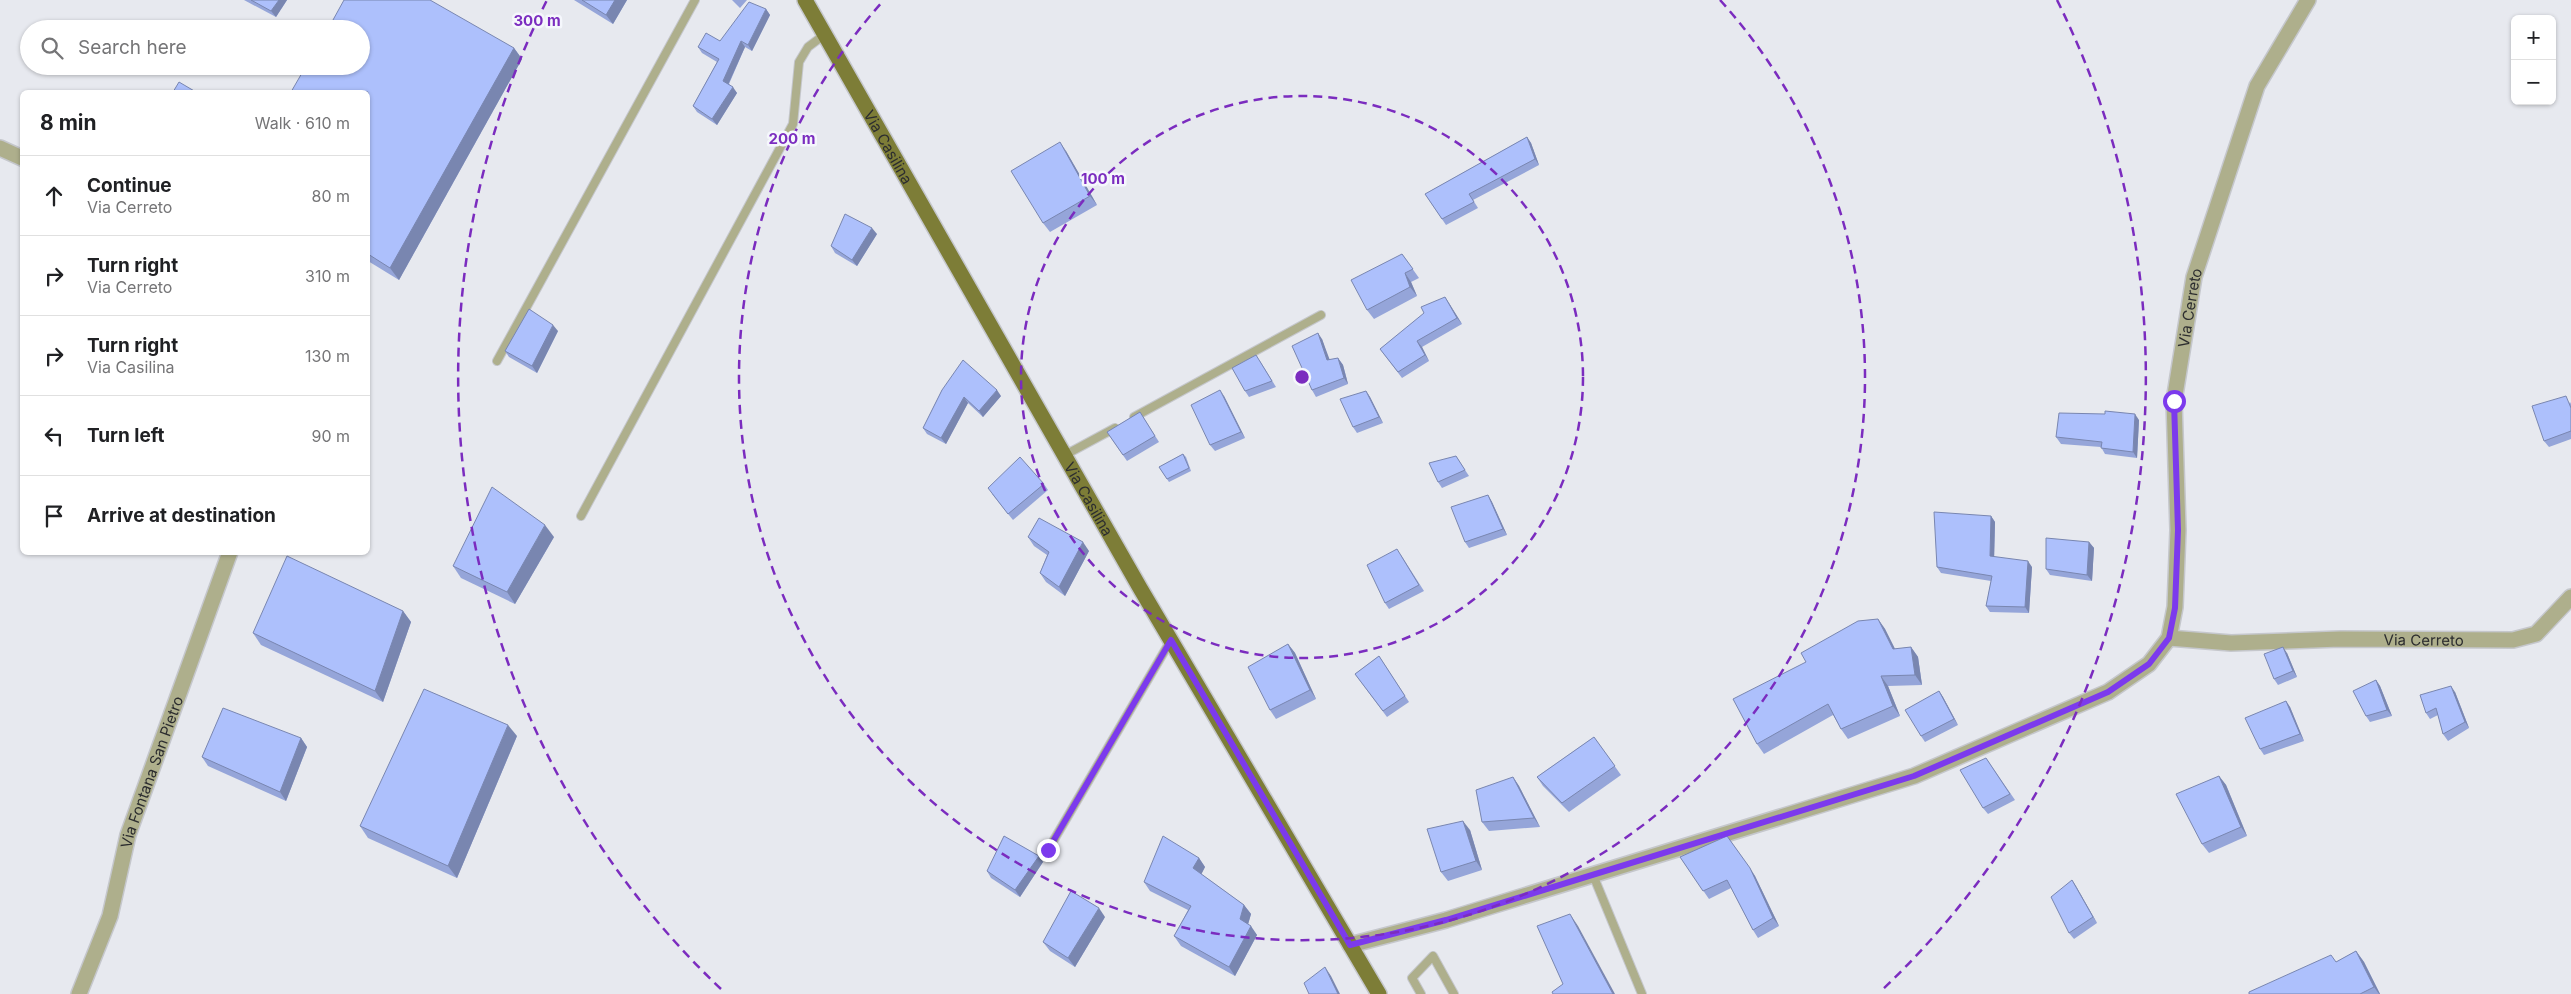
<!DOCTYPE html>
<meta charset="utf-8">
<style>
:root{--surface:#fff;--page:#f6f6f6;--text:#202124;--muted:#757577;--line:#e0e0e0}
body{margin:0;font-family:Inter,sans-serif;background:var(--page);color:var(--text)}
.controls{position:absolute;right:15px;top:15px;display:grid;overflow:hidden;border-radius:8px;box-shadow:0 1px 4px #0004}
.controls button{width:45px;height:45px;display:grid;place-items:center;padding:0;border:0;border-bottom:1px solid var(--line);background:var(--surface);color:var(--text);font:25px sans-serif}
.stop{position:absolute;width:15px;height:15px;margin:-11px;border:4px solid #7c3aed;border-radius:50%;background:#fff}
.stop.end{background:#7c3aed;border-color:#fff;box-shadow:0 1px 5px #0008}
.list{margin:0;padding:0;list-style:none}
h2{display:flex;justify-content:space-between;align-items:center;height:65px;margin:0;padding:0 20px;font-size:21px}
h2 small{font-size:16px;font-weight:400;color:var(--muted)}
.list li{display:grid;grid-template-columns:32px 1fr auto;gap:15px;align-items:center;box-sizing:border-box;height:80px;padding:0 20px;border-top:1px solid var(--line)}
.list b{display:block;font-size:19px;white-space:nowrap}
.list p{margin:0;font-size:16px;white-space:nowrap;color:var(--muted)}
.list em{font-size:16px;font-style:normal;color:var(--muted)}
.icon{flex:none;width:28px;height:28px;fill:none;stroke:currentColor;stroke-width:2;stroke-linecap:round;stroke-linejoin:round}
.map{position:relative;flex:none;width:2571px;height:994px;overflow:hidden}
.search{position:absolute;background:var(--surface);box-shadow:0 1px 4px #0004;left:20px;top:20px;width:350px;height:55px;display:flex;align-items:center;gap:12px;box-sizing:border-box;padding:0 18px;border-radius:28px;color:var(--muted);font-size:19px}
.panel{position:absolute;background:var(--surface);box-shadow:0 1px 4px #0004;left:20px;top:90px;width:350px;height:465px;border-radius:8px}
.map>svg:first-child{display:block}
</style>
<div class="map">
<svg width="2571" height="994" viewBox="0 0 2571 994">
<rect width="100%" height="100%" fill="#e7e9ef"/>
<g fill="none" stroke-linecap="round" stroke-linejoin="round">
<g stroke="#c5c7cc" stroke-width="10">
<g id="service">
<path d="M497,361L695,0"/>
<path d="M1134,417L1321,315"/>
<path d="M1065,455L1115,428"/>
<path d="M581,516L793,124L799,62L808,47L824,35"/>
<path d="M1048,850L1171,640"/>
<path d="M1593,875L1642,994"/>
<path d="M1421,994L1412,978L1433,956L1454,994"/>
</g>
</g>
<g stroke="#c5c7cc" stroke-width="18">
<g id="minor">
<path d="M0,148L22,158"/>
<path id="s1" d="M2169,638L2231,643L2340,639L2513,640L2536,634L2571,597"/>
<path id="s2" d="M1350,945L1446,920L1914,776L2108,692L2149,664L2169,638L2175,607L2178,530L2174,401L2194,277L2257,86L2308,0"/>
<path id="s3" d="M79,994L110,916L128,835L230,552"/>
</g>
</g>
<g stroke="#c5c7cc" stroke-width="18">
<g id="primary">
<path id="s4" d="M805,0L1140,588L1379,994"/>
</g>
</g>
<use href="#service" stroke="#aeaf8c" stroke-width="8"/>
<use href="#minor" stroke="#aeaf8c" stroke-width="15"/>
<use href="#primary" stroke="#7d7d37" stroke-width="15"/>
</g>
<g fill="#95a5d9">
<path d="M244,0H287L276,17Z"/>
<path d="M574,0H627L613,24Z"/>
<path d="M732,0H747L740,8Z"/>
<path d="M766,9L770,15L752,51L745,47L729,84L737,93L717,125L697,112L693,106L717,62L702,53L698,47L720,41Z"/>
<path d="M514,48L522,59L399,280L368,261V92Z"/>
<path d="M1527,137L1531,143L1539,165L1473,200L1478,208L1446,225L1425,194Z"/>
<path d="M1066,151L1097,205L1050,232L1043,223Z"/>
<path d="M877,234L857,266L835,253L831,246Z"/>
<path d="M1402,254L1419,278L1411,282L1417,296L1374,319L1367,310Z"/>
<path d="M1445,297L1462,324L1422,347L1429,361L1402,378L1380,349Z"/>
<path d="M558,331L537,373L509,357L505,351Z"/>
<path d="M1322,339L1329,360L1338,358L1343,365L1348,384L1316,397L1312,390Z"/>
<path d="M1260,361L1276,387L1249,397L1245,391Z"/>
<path d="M942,390L1001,396L983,417L968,403L946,444L927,434L923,428Z"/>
<path d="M1366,391L1370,397L1383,423L1357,433L1353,427Z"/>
<path d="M1224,396L1245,438L1215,451L1210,445Z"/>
<path d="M2570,402L2571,404V439L2549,447L2544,441Z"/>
<path d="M1140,412L1159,442L1127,461L1107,432Z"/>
<path d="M2139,420L2137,458L2105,454L2101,447L2061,444L2056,437Z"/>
<path d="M1183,454L1186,457L1191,471L1169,482L1159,467Z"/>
<path d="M1456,456L1469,476L1442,488L1438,482Z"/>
<path d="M1044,484L1048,490L1013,520L992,494Z"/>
<path d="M1488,495L1492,502L1507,535L1469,548L1465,542Z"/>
<path d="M1991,516L1995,522L1994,557L2032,567L2029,613L1990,612L1986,606L1991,581L1941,573L1937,567Z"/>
<path d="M554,537L515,604L461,578L453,566Z"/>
<path d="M1028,537L1089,551L1065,596L1046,582L1040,573L1047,555L1034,546Z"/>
<path d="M2089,542L2094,548L2092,581L2050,575L2046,569Z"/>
<path d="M1401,555L1424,591L1389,609L1385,603Z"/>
<path d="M403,611L411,622L383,702L261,645L253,633Z"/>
<path d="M1878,619L1885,629L1895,649L1911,647L1918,657L1922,685L1888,686L1900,716L1848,739L1841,729L1833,715L1764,754L1757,744Z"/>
<path d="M1288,644L1295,653L1316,699L1276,719L1270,710Z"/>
<path d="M2287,653L2297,677L2278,685L2274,679Z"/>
<path d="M1379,656L1409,702L1387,717L1355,674Z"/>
<path d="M2376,680L2380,686L2392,716L2370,722L2366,716Z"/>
<path d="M1939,691L1943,697L1958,725L1925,742L1921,736Z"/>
<path d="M2455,692L2469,728L2448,741L2443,734L2438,715L2430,719L2426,713Z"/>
<path d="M2286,701L2290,707L2304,741L2264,755L2260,749Z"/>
<path d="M517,736L457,878L368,838L360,826Z"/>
<path d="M1594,737L1621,775L1569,812L1543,786L1537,777Z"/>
<path d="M301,738L307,747L286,801L208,766L202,757Z"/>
<path d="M1986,758L2015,800L1988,814L1983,808Z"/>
<path d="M2219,776L2226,785L2247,836L2209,853L2202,844Z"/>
<path d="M1513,777L1519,786L1540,827L1489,831L1482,822Z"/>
<path d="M1470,830L1482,870L1448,881L1441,872Z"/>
<path d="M1727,836L1755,876L1779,926L1758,938L1753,930L1731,888L1709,899L1680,857Z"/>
<path d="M1039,856L1043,862L1020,897L991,878L987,871Z"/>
<path d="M1199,858L1205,867L1201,874L1244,905L1251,914L1248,924L1257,935L1235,976L1181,946L1174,936L1188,910L1150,891L1144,882Z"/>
<path d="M2072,880L2097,923L2074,939L2069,933Z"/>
<path d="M1105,917L1075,967L1050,951L1043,942Z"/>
<path d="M2356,951L2364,962L2380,994H2249L2336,962Z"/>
</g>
<g fill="#7986b0">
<path d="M279,0H287L276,17L271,11Z"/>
<path d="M615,0H627L613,24L606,15Z"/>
<path d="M766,9L770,15L752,51L748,45Z"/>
<path d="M741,41L745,47L727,87L723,81Z"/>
<path d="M514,48L522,59L399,280L390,268Z"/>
<path d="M733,87L737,93L717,125L712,119Z"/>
<path d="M1527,137L1531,143L1539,165L1535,159Z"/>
<path d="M1060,142L1066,151L1097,205L1090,196Z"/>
<path d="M872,228L877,234L857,266L852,260Z"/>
<path d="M1405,273L1411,282L1417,296L1410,287Z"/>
<path d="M1445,297L1449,303L1462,324L1457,318Z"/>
<path d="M553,325L558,331L537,373L532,366Z"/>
<path d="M1318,333L1322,339L1332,366L1327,360Z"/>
<path d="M1417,341L1422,347L1429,361L1425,355Z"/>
<path d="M1338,358L1343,365L1348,384L1344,378Z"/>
<path d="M997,390L1001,396L983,417L979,411Z"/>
<path d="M1220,390L1224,396L1245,438L1241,432Z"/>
<path d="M1366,391L1370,397L1383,423L1379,417Z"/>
<path d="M964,397L968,403L946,444L941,438Z"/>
<path d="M2135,414L2139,420L2137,458L2133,452Z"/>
<path d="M1488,495L1492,502L1507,535L1503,529Z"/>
<path d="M1991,516L1995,522L1994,563L1990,556Z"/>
<path d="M545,525L554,537L515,604L507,592Z"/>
<path d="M1083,542L1089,551L1065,596L1059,587Z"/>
<path d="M2089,542L2094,548L2092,581L2087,575Z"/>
<path d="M2028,561L2032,567L2029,613L2025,607Z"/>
<path d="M403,611L411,622L383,702L375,691Z"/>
<path d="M1878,619L1885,629L1900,659L1893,649Z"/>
<path d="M1288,644L1295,653L1316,699L1310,690Z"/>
<path d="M1911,647L1918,657L1922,685L1915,675Z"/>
<path d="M2283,647L2287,653L2297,677L2293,671Z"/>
<path d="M1881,676L1888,686L1900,716L1893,706Z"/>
<path d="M2376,680L2380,686L2392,716L2387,710Z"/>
<path d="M2451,686L2455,692L2469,728L2465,722Z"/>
<path d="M1939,691L1943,697L1958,725L1954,719Z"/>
<path d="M2286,701L2290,707L2304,741L2300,734Z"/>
<path d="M508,725L517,736L457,878L448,866Z"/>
<path d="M301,738L307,747L286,801L280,792Z"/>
<path d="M2219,776L2226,785L2247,836L2241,827Z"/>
<path d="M1513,777L1519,786L1540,827L1534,818Z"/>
<path d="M1463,821L1470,830L1482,870L1476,861Z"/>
<path d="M1039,856L1043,862L1020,897L1015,890Z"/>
<path d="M1199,858L1205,867L1200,877L1193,868Z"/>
<path d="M1750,868L1755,876L1779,926L1773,918Z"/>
<path d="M2072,880L2076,886L2097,923L2093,917Z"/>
<path d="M1244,905L1251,914L1247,928L1240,919Z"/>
<path d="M1099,908L1105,917L1075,967L1068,958Z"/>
<path d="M1570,914L1578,926L1615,994H1613Z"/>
<path d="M1251,926L1257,935L1235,976L1229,967Z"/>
<path d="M2356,951L2364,962L2380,994H2379L2374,987Z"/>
<path d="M1325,967L1331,976L1340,994H1338Z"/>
</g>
<g fill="#adc0fc" stroke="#7986b0">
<path d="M251,0H279L271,11Z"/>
<path d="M344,0H430L514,48L390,268L368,254V92H291L306,66H361V29H328Z"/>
<path d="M582,0H615L606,15Z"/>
<path d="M749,2L766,9L748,45L741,41L723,81L733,87L712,119L693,106L719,59L698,47L706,33L720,41Z"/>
<path d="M179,82L196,92H173Z"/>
<path d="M1527,137L1535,159L1469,194L1474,202L1442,219L1425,194Z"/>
<path d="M1060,142L1090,196L1043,223L1011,171Z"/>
<path d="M845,214L872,228L852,260L831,246Z"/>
<path d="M1402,254L1413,269L1405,273L1410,287L1367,310L1351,280Z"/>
<path d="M1445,297L1457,318L1417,341L1425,355L1398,372L1380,349L1424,313L1421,307Z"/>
<path d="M529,309L553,325L532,366L505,351Z"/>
<path d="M1318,333L1327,360L1338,358L1344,378L1312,390L1292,346Z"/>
<path d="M1256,355L1272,381L1245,391L1232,368Z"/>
<path d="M963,360L997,390L979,411L964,397L941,438L923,428L942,390Z"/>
<path d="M1220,390L1241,432L1210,445L1191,405Z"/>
<path d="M1366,391L1379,417L1353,427L1340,399Z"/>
<path d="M2566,396L2571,408V431L2544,441L2532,406Z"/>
<path d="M2105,411L2135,414L2133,452L2101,448L2102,442L2056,437L2059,413L2105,414Z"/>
<path d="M1140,412L1155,436L1123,455L1107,432Z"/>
<path d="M1183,454L1189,468L1167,479L1159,467Z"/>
<path d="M1456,456L1465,470L1438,482L1429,463Z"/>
<path d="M1020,457L1044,484L1008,514L988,488Z"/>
<path d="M492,487L545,525L507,592L453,566Z"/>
<path d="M1488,495L1503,529L1465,542L1451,507Z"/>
<path d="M1934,512L1991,516L1990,556L2028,561L2025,607L1986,606L1992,576L1937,567Z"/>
<path d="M1039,518L1083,542L1059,587L1040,573L1049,552L1028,537Z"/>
<path d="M2046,538L2089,542L2087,575L2046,569Z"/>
<path d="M1397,549L1419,585L1385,603L1367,565Z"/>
<path d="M287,556L403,611L375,691L253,633Z"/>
<path d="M1878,619L1893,649L1911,647L1915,675L1881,676L1893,706L1841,729L1828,704L1757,744L1733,699L1806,662L1801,653L1858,621Z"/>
<path d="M1288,644L1310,690L1270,710L1248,667Z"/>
<path d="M2283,647L2293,671L2274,679L2264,654Z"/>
<path d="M1379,656L1405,696L1383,711L1355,674Z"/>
<path d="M2376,680L2387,710L2366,716L2353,691Z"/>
<path d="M2451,686L2465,722L2443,734L2436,708L2426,713L2420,695Z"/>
<path d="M424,689L508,725L448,866L360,826Z"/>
<path d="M1939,691L1954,719L1921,736L1905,710Z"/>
<path d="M2286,701L2300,734L2260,749L2245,718Z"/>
<path d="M223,708L301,738L280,792L202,757Z"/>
<path d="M1594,737L1615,766L1562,803L1537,777Z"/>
<path d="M1986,758L2010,794L1983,808L1960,770Z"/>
<path d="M2219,776L2241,827L2202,844L2176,794Z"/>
<path d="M1513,777L1534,818L1482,822L1476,790Z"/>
<path d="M1463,821L1476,861L1441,872L1427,829Z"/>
<path d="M1004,836L1039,856L1015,890L987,871Z"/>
<path d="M1163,836L1199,858L1193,868L1244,905L1240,919L1251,926L1229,967L1174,936L1191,906L1144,882Z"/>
<path d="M1727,836L1750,868L1773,918L1753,930L1727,880L1703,891L1680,857Z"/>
<path d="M2072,880L2093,917L2069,933L2051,897Z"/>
<path d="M1071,891L1099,908L1068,958L1043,942Z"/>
<path d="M1570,914L1613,994H1553L1552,992L1563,984L1537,926Z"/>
<path d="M2356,951L2374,987L2360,994H2249V992L2331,955L2336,962Z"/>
<path d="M1325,967L1338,994H1309L1304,983Z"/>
</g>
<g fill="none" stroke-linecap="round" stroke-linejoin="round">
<path stroke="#7c3aed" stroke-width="6" d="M1048,850L1171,640L1350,945L1446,920L1914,776L2108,692L2149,664L2169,638L2175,608L2178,530L2174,401"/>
</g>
<g fill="none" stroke="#7b2cbf" stroke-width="2.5" stroke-dasharray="9 6">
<circle cx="1302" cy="377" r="281"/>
<path d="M1720 0A563 563 0 1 1 884 0"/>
<path d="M721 989A844 844 0 0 1 547 0M2057 0A844 844 0 0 1 1883 989"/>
</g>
<g text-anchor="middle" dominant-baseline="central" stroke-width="5" stroke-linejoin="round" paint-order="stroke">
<g font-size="15" fill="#2c2d2f" stroke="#f5f7fc">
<text stroke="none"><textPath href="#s4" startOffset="169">Via Casilina</textPath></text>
<text stroke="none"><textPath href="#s2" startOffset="1215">Via Cerreto</textPath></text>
<text stroke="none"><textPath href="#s4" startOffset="574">Via Casilina</textPath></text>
<text stroke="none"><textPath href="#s1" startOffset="255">Via Cerreto</textPath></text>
<text stroke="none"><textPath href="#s3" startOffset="234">Via Fontana San Pietro</textPath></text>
</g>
</g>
<circle cx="1302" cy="377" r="8" fill="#7b2cbf" stroke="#f5f7fc" stroke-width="2.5"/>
<g font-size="15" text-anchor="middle" font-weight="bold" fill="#7b2cbf" stroke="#f5f7fc" stroke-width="5" stroke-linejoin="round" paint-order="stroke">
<text x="537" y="26">300 m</text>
<text x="792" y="144">200 m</text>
<text x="1103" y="184">100 m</text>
</g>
</svg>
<div class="controls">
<button>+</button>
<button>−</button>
</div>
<div class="stop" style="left:2174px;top:401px"></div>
<div class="stop end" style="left:1048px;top:850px"></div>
<div class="search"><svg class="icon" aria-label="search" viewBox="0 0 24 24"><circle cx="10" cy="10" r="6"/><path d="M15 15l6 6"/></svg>Search here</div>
<section class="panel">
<h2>8 min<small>Walk · 610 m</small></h2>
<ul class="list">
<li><svg class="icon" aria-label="ahead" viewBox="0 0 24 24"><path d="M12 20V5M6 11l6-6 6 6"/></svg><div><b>Continue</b><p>Via Cerreto</p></div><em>80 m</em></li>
<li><svg class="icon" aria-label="right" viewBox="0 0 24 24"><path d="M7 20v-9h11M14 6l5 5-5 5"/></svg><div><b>Turn right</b><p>Via Cerreto</p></div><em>310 m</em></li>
<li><svg class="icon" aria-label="right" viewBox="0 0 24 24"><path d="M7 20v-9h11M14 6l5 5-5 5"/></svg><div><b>Turn right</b><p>Via Casilina</p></div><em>130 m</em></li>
<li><svg class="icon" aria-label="left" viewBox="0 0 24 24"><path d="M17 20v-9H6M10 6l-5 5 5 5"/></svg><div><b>Turn left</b></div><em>90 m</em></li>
<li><svg class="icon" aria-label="arrive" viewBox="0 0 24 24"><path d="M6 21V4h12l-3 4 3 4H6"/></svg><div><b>Arrive at destination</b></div></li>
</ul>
</section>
</div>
